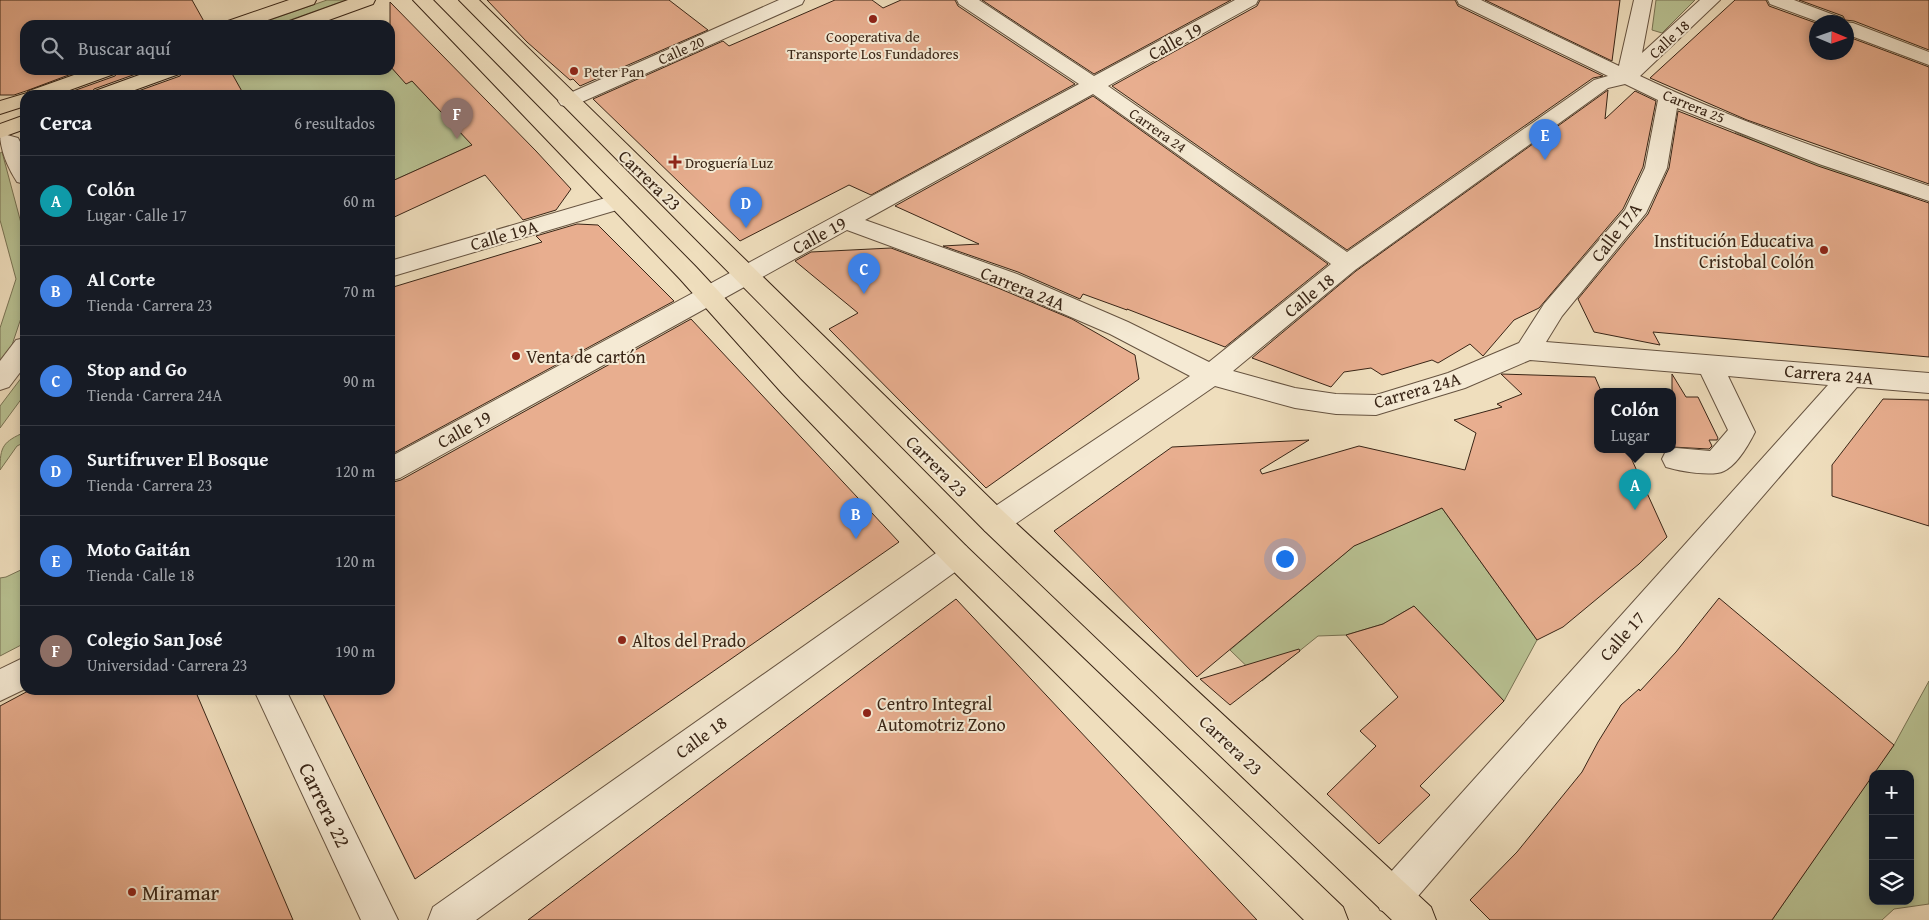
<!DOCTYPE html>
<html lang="es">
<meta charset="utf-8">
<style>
:root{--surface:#171b24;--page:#242831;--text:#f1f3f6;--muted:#9ea1a6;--line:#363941;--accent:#0f766e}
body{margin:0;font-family:"Gentium Book Plus",serif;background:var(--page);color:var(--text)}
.controls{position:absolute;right:15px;bottom:15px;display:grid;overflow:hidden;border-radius:10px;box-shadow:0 2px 8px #0003}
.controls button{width:45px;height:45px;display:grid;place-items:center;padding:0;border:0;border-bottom:1px solid var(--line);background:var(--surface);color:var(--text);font:25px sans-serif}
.compass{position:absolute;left:1809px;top:15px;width:45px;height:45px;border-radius:50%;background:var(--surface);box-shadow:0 2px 8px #0003;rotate:92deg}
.you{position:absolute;left:1284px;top:558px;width:18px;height:18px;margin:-12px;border:4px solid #fff;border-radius:50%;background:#1a73e8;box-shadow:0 0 0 8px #1a73e833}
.badge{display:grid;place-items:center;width:32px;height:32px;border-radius:50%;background:var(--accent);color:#fff;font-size:16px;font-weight:700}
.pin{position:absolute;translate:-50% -41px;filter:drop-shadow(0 1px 2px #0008)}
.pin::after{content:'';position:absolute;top:26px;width:18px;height:15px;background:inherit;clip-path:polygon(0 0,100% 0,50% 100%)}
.popup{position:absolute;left:1594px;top:388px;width:82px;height:65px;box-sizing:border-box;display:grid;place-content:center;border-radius:10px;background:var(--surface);filter:drop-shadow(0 1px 4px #0005);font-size:16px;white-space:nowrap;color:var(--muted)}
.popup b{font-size:19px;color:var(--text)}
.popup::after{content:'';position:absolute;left:50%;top:100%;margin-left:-10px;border:10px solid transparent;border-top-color:var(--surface)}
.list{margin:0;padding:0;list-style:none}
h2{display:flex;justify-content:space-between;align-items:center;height:65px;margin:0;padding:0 20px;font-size:21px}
h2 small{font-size:16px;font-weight:400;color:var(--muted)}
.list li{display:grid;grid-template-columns:32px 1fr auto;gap:15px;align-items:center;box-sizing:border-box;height:90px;padding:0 20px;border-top:1px solid var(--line)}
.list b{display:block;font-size:19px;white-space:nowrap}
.list p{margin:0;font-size:16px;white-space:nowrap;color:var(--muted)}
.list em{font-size:16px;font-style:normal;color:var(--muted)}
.icon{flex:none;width:28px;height:28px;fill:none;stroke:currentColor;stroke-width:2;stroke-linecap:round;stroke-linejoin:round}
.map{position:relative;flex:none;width:1929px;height:920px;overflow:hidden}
.search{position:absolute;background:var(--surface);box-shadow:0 2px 8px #0003;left:20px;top:20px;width:375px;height:55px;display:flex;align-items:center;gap:12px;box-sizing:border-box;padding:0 18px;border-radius:15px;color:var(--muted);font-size:19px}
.panel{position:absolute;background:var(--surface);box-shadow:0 2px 8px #0003;left:20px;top:90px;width:375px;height:605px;border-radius:15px}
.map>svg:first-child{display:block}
</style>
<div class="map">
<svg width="1929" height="920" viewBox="0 0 1929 920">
<rect width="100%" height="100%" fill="#efdebd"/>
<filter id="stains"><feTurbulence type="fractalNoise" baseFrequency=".004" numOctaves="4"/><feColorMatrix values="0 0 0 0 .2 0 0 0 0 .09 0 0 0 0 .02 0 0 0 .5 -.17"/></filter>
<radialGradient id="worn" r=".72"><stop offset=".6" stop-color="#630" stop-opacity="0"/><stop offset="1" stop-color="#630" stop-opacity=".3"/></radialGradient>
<g fill="#b8c192" stroke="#787354">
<path d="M327,0H346L276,25H256Z"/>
<path d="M1656,0H1695L1662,33L1652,30Z"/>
<path d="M390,66L406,83L412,81L472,145L390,182V95H141L210,70H390Z"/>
<path d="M1737,129L1909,196L1889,203L1735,132Z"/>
<path d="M2,152L25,238V306L12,345L0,361V328L16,279L0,220V153Z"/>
<path d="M25,373V394L0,428V406Z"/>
<path d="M25,432V442L17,446L0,470C0,446 3,442 25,432Z"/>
<path d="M1442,508L1537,640L1504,701L1414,606L1383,624L1346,635L1318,636L1262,681L1230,650L1355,545Z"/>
<path d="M25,568V643L0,656V578L6,577Z"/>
<path d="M1929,681V904L1894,909L1882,920H1772L1873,774V901H1910V774H1873L1894,745Z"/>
</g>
<g fill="#e8ae8f" stroke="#392516">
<path d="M0,0H192L206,25H25V70H82L26,91L14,95H0Z"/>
<path d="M487,0H669L708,30L580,86L573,79L570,80L527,42Z"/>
<path d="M835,0H872L883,8L901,0H955L958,6L1075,84L871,195L849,185L740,241L593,99L723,41L729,46Z"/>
<path d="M982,0H1231L1094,74Z"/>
<path d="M1260,0H1455L1458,6L1603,76L1593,78L1347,250L1112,86L1257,6Z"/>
<path d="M1485,0H1620L1612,61Z"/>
<path d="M1735,0H1766L1769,6L1816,23V52H1846V36L1929,67V184L1747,120L1650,78Z"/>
<path d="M1799,0H1929V50L1854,21L1845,20L1843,16Z"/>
<path d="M390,2L536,151L571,189L556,210L523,220L485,175L390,219V182L472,145L412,81L406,84L390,66Z"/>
<path d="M119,70H147L94,89L90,95H62L115,76Z"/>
<path d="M184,70H230L244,95H127L180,76Z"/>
<path d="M1608,90L1605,119L1635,91L1656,101L1643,167L1623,209L1539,308L1514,320L1483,356L1470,344L1438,363L1432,360L1382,375L1371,368L1344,372L1331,387L1252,358L1356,271Z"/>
<path d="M1093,96L1328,264L1225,347L1127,309V310L1083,294L1080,299L1018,272L943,246L979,244L895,206Z"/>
<path d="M1678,111L1818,166L1929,203V357L1653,332L1660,345L1594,332L1578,299L1648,214L1669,168Z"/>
<path d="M577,224L598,225L674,301L390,455V288L542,242L536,236Z"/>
<path d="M891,248L998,288L1072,319L1135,355L1139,379L986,488L829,329L858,313L795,261L811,252Z"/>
<path d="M691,319L899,542L415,879L321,690H390V483L401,480Z"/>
<path d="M1501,374L1595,377L1601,391H1598V449H1627L1667,537L1639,564L1563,627L1537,640L1442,508L1354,546L1197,677L1054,531L1172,447L1309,440L1260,470L1262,474L1359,446L1465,470L1476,433L1454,420L1502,407L1497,404L1522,394Z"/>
<path d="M1672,374L1686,397H1698L1718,438L1717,440H1709L1712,446L1709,449L1672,447Z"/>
<path d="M1883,399L1929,400V526L1832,496V465Z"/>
<path d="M1719,598L1894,745L1772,920H1490L1470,900L1517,852L1582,772L1598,742L1621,705L1639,689L1640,691L1676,652Z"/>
<path d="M956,599L1257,920H528L722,774Z"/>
<path d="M1414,606L1504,701L1420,786L1430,795L1379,844L1327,794L1376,746L1360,731L1398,697L1346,635L1383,624Z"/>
<path d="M1299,649L1300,651L1230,705L1200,679Z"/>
<path d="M30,690H195L293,920H0V706Z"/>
</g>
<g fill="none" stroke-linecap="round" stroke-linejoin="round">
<g stroke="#665340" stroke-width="2">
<g id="minor">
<path d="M779,0H804L802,4L575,105L568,107L561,105L558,101L561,97Z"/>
<path d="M957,0H979L1094,76L1235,0H1258L1256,4L1108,86L1347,252L1594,80L1608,76L1459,4L1457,0H1481L1619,66L1634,0H1652L1642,53L1700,0H1720L1640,76C1733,120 1832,153 1929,186V201L1819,164L1677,108L1667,168L1646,213L1562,316L1546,342L1929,373V393L1857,387L1406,910L1393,915L1380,910L1375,897L1380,884L1828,385L1728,376L1755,432C1749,444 1737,465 1724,471C1712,477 1679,471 1666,467L1662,459L1666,451L1676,448L1710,451L1728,430L1701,374L1530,360L1465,388L1376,415L1336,414L1295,408L1215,386L1005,531L995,534L985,531L981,522L985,513L1190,376L1110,334L999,286L847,230L400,478L390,481V457L1079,84L959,4ZM1625,84L1658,100L1645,168L1625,210L1544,304L1519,343L1448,373L1376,395L1336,394L1295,388L1233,371L1355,270L1608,88ZM1093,94L1331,264L1209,362L1128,322L1017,274L865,220Z"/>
<path d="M1768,0H1794L1842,18L1844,22L1853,23L1929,52V65L1846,34V22H1819L1770,4Z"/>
<path d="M0,133L18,138C27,153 25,167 25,184L17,182C8,168 0,150 0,133Z"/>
<path d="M619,194L627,197L630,202L627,207L390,277V261Z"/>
<path d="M25,338V366L9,387L0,390V361L16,340Z"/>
<path d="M956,542L966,546L971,555L966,564L476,920H428L433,907L946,546Z"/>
<path d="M25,657V689L0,701V669Z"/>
<path d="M254,690H286L398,920H361Z"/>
</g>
</g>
<g stroke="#392516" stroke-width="2">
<g id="major">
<path d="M289,0H316L314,4L253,25H225L228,21Z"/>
<path d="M348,0H375L373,4L315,25H287L290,21Z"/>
<path d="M413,0H433L696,267L800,379L966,546L1343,907L1348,920H1304L946,564L782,393L680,279Z"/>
<path d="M459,0H479L1005,513L1431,907L1436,920H1392L985,531Z"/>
<path d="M88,70H117L114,74L56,95H25V106L0,114V101L27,93L29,91Z"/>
<path d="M153,70H182L179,74L121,95H92L95,91Z"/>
<path d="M25,115V129L0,138V124Z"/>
</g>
</g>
<use href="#minor" fill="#f5ead4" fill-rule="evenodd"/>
<use href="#major" fill="#efdebd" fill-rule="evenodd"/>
</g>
<g fill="#8f2418" stroke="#f5ead4" stroke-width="2">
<circle cx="873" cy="19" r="5"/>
<circle cx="574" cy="71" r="5"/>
<path d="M672.5 154.5h5v5h5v5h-5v5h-5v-5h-5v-5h5z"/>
<circle cx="1824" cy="250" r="5"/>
<circle cx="516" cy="356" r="5"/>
<circle cx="622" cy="640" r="5"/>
<circle cx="867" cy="713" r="5"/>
<circle cx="132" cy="892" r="5"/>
</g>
<g text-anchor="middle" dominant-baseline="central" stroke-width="4" stroke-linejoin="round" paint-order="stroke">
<g font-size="15" fill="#392516" stroke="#f5ead4" text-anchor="start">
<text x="873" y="36" text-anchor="middle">Cooperativa de<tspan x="873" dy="17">Transporte Los Fundadores</tspan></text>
<text x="584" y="71">Peter Pan</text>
<text x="685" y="162">Droguería Luz</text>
</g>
<g font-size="15" fill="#392516" stroke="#f5ead4">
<text transform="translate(1669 39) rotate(-43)">Calle 18</text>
<text transform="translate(681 50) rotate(-24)">Calle 20</text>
<text transform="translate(1694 106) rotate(22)">Carrera 25</text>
<text transform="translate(1158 130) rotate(35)">Carrera 24</text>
</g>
<g font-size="18" fill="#392516" stroke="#f5ead4">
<text transform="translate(1175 41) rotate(-29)">Calle 19</text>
<text transform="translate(650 180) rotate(44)">Carrera 23</text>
<text transform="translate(1616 232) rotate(-52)">Calle 17A</text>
<text transform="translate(504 235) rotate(-16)">Calle 19A</text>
<text transform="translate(819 235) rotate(-29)">Calle 19</text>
<text transform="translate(1023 288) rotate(22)">Carrera 24A</text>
<text transform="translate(1309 295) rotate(-39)">Calle 18</text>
<text transform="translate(1829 374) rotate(5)">Carrera 24A</text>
<text transform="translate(1417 390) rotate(-16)">Carrera 24A</text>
<text transform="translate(464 429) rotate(-29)">Calle 19</text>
<text transform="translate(937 466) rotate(45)">Carrera 23</text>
<text transform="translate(1622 636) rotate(-49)">Calle 17</text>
<text transform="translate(701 737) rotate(-36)">Calle 18</text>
<text transform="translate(1231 745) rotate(43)">Carrera 23</text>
</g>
<g font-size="18" fill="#392516" stroke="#f5ead4" text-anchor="start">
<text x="1814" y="240" text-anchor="end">Institución Educativa<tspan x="1814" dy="21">Cristobal Colón</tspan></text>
<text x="526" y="356">Venta de cartón</text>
<text x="632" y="640">Altos del Prado</text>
<text x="877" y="703">Centro Integral<tspan x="877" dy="21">Automotriz Zono</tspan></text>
</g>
<g font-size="21" fill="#392516" stroke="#f5ead4">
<text transform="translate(325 805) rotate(64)">Carrera 22</text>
</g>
<g font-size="21" fill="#392516" stroke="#f5ead4" text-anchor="start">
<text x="142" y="892">Miramar</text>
</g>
</g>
<rect width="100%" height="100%" filter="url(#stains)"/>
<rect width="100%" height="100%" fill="url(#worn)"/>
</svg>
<div class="controls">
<button>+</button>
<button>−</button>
<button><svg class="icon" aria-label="layers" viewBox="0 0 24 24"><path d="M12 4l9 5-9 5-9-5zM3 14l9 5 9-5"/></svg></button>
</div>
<svg class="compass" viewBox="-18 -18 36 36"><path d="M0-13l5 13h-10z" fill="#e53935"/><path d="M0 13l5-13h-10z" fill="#9ea1a6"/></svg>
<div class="you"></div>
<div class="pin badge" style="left:1635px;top:510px;background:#0f9aa8">A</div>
<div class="popup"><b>Colón</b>Lugar</div>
<div class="pin badge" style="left:856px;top:539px;background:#3f7fe0">B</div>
<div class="pin badge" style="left:864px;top:294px;background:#3f7fe0">C</div>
<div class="pin badge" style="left:746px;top:228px;background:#3f7fe0">D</div>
<div class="pin badge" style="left:1545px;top:160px;background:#3f7fe0">E</div>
<div class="pin badge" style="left:457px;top:139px;background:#8d6e63">F</div>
<div class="search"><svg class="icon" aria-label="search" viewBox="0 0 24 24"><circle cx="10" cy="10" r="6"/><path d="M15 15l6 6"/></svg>Buscar aquí</div>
<section class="panel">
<h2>Cerca<small>6 resultados</small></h2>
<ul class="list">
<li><span class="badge" style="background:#0f9aa8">A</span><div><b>Colón</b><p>Lugar · Calle 17</p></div><em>60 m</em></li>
<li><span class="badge" style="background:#3f7fe0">B</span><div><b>Al Corte</b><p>Tienda · Carrera 23</p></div><em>70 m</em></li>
<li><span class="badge" style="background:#3f7fe0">C</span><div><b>Stop and Go</b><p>Tienda · Carrera 24A</p></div><em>90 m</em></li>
<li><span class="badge" style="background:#3f7fe0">D</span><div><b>Surtifruver El Bosque</b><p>Tienda · Carrera 23</p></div><em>120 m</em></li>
<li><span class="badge" style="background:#3f7fe0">E</span><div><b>Moto Gaitán</b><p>Tienda · Calle 18</p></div><em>120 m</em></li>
<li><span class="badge" style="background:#8d6e63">F</span><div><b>Colegio San José</b><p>Universidad · Carrera 23</p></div><em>190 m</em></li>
</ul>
</section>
</div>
